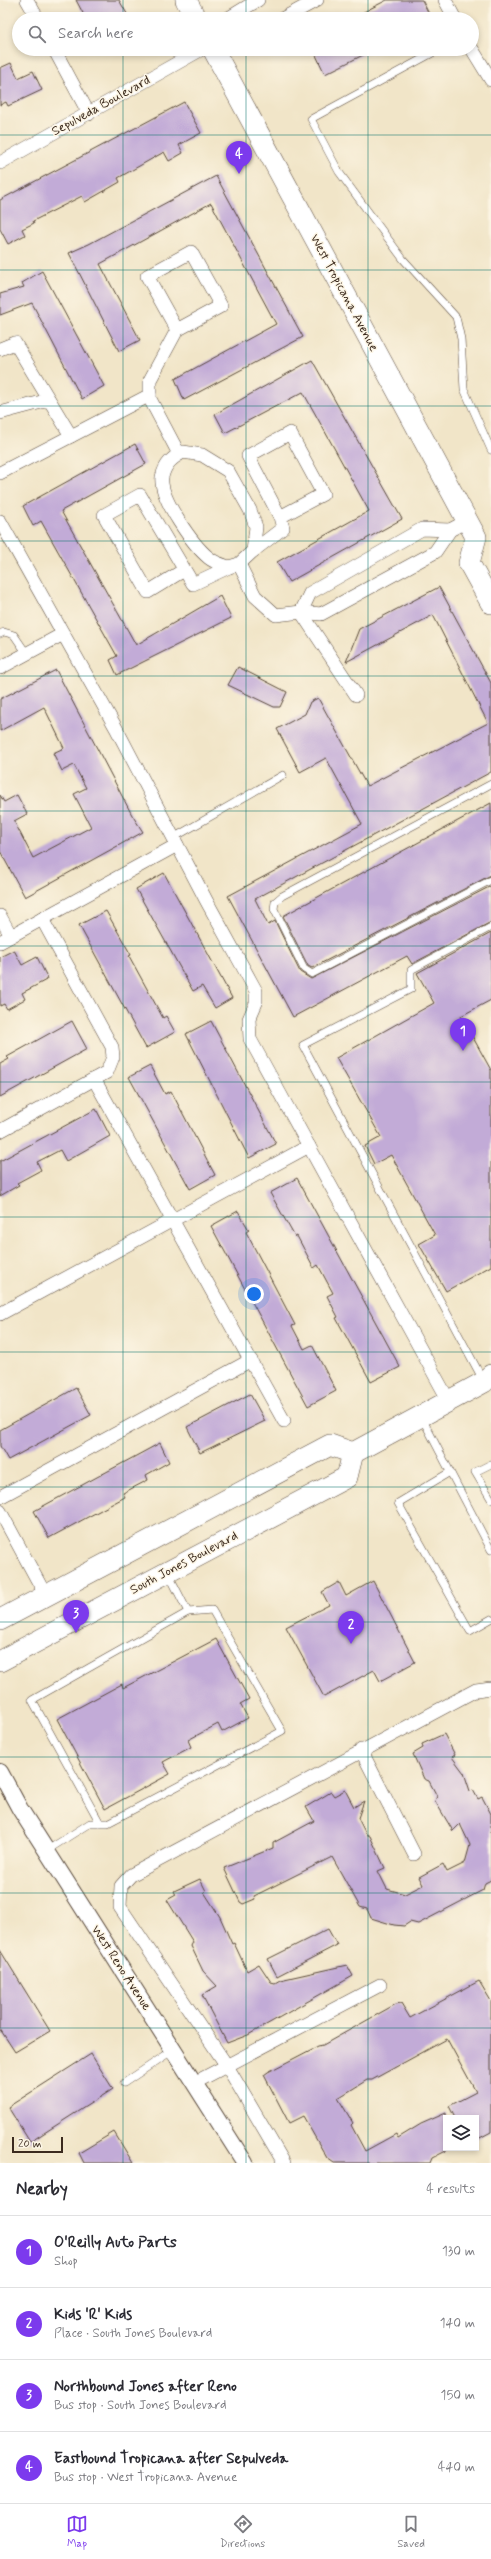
<!DOCTYPE html>
<meta charset="utf-8">
<style>
:root{--surface:#fff;--page:#f7f7f7;--text:#2b2b33;--muted:#7c7c81;--line:#e1e1e2;--accent:#7c3aed}
body{margin:0;font-family:Mynerve,sans-serif;background:var(--page);color:var(--text)}
.controls{position:absolute;right:12px;bottom:12px;display:grid;overflow:hidden;border-radius:0px;box-shadow:0 2px 6px #0003}
.controls button{width:36px;height:36px;display:grid;place-items:center;padding:0;border:0;border-bottom:1px solid var(--line);background:var(--surface);color:var(--text);font:20px sans-serif}
.scale{position:absolute;left:12px;bottom:10px;width:51px;box-sizing:border-box;padding-left:4px;border:2px solid #3b2a1e;border-top:0;font-size:11px;line-height:14px;white-space:nowrap;color:#3b2a1e;-webkit-text-stroke:3px #fcf5e5;paint-order:stroke}
.you{position:absolute;left:254px;top:1294px;width:14px;height:14px;margin:-10px;border:3px solid #fff;border-radius:50%;background:#1a73e8;box-shadow:0 0 0 6px #1a73e833}
.badge{display:grid;place-items:center;width:26px;height:26px;border-radius:50%;background:var(--accent);color:#fff;font-size:13px;font-weight:700}
.pin{position:absolute;translate:-50% -33px;filter:drop-shadow(0 1px 2px #0008)}
.pin::after{content:'';position:absolute;top:21px;width:14px;height:12px;background:inherit;clip-path:polygon(0 0,100% 0,50% 100%)}
.list{margin:0;padding:0;list-style:none}
h2{display:flex;justify-content:space-between;align-items:center;height:52px;margin:0;padding:0 16px;font-size:17px}
h2 small{font-size:13px;font-weight:400;color:var(--muted)}
.list li{display:grid;grid-template-columns:26px 1fr auto;gap:12px;align-items:center;box-sizing:border-box;height:72px;padding:0 16px;border-top:1px solid var(--line)}
.list b{display:block;font-size:15px;white-space:nowrap}
.list p{margin:0;font-size:13px;white-space:nowrap;color:var(--muted)}
.list em{font-size:13px;font-style:normal;color:var(--muted)}
.icon{flex:none;width:22px;height:22px;fill:none;stroke:currentColor;stroke-width:2;stroke-linecap:round;stroke-linejoin:round}
.map{position:relative;flex:none;width:491px;height:2163px;overflow:hidden}
.search{position:absolute;background:var(--surface);box-shadow:0 2px 6px #0003;left:12px;right:12px;top:12px;height:44px;display:flex;align-items:center;gap:10px;box-sizing:border-box;padding:0 14px;border-radius:22px;color:var(--muted);font-size:15px}
.sheet{height:340px;background:var(--surface)}
nav{display:flex;justify-content:space-around;align-items:center;box-sizing:border-box;height:56px;border-top:1px solid var(--line);background:var(--surface);font-size:11px;color:var(--muted)}
nav a{display:grid;justify-items:center;gap:2px}
nav .on{color:var(--accent)}
.map>svg:first-child{display:block}
</style>
<div class="map">
<svg width="491" height="2163" viewBox="0 0 491 2163">
<rect width="100%" height="100%" fill="#fcf5e5"/>
<filter id="ink" filterUnits="userSpaceOnUse"><feTurbulence type="fractalNoise" baseFrequency=".025" numOctaves="2"/><feDisplacementMap in="SourceGraphic" scale="8" xChannelSelector="R" yChannelSelector="G"/><feConvolveMatrix kernelMatrix="1 2 1 2 8 2 1 2 1" color-interpolation-filters="sRGB"/></filter>
<filter id="wash" filterUnits="userSpaceOnUse"><feTurbulence type="fractalNoise" baseFrequency=".012" numOctaves="4" result="noise"/><feDisplacementMap in="SourceGraphic" scale="16" xChannelSelector="R" yChannelSelector="G"/><feGaussianBlur stdDeviation="0.9" result="paint"/><feColorMatrix in="noise" values="0 0 0 0 0 0 0 0 0 0 0 0 0 0 0 0 0 1.4 0 .05"/><feComposite in="paint" operator="in"/></filter>
<g filter="url(#wash)">
<rect width="100%" height="100%" fill="#f1e5c8"/>
<g id="blocks">
<g fill="#c2abd7">
<path d="M76,0H119L130,19H86Z"/>
<path d="M387,0H422L429,14L420,19H350Z"/>
<path d="M313,49H375L325,74Z"/>
<path d="M11,63L18,78L33,71L42,90L8,106L6,102L0,105V68Z"/>
<path d="M184,102L201,133L179,145L183,153L169,161L164,152L118,178L120,182L85,202L82,196L33,221L34,223L22,229L25,235L8,244L0,229V200Z"/>
<path d="M216,176L303,337L184,400L175,379L276,324L211,203L100,264L140,340L119,351L69,253L89,244Z"/>
<path d="M42,271L104,386L82,399L32,303L0,315V294L24,287L22,283Z"/>
<path d="M312,360L402,519L289,582L277,562L369,511L303,392L225,433L215,414Z"/>
<path d="M135,444L146,464L61,511L136,645L220,596L231,618L117,675L110,660L117,656L41,521L33,526L23,506Z"/>
<path d="M439,587L491,683V772L255,899L268,925L275,921L300,972L311,979L491,886V922L412,964L407,956L293,1017L228,896L362,824L326,758L300,772L277,729L305,714L310,702L318,698L367,786L488,723L433,615L346,662L359,629Z"/>
<path d="M238,667L287,692L280,707H274L228,685Z"/>
<path d="M56,670L132,815L143,832L25,897L0,851V795L4,802L17,795L27,814L14,821L33,858L91,827L74,794L86,788L74,765L62,771L53,753L64,748L44,707L0,731V699Z"/>
<path d="M491,803V875L312,968L308,966L283,916Z"/>
<path d="M164,873L232,998L215,1008L202,986L193,991L136,889Z"/>
<path d="M106,911L131,955L129,956L163,1018L166,1016L175,1032L146,1048L79,925Z"/>
<path d="M491,933V1000L461,1016L491,1070V1266L446,1291L419,1244L435,1235L391,1155L374,1164L365,1146L381,1137L336,1058L434,1003L417,973Z"/>
<path d="M14,950L22,965L37,957L48,979L22,993L25,999L7,1009L4,1004L0,1006V957Z"/>
<path d="M72,1021L87,1049L0,1097V1064L9,1059L7,1057Z"/>
<path d="M211,1021L276,1144L249,1158L186,1034Z"/>
<path d="M150,1066L165,1094L171,1091L215,1175L190,1189L129,1077Z"/>
<path d="M96,1109L110,1136L66,1161L60,1150L37,1162L41,1170L17,1183L19,1185L0,1196V1161Z"/>
<path d="M297,1178L400,1367L371,1382L336,1318L338,1317L327,1296L333,1293L318,1265L314,1268L297,1236L295,1237L270,1193Z"/>
<path d="M238,1211L249,1230L246,1232L295,1325L292,1326L304,1349L312,1345L336,1391L308,1406L211,1226Z"/>
<path d="M76,1388L91,1415L8,1460L0,1446V1430Z"/>
<path d="M250,1394L265,1421L200,1453L187,1427Z"/>
<path d="M160,1443L169,1462L146,1475L148,1480L123,1493L125,1497L49,1538L34,1511Z"/>
<path d="M373,1581L415,1662L380,1681L374,1670L324,1697L286,1627L329,1605L322,1592L339,1582L346,1596Z"/>
<path d="M216,1639L249,1699L240,1704L248,1718L222,1732L218,1724L188,1740L191,1747L163,1762L170,1774L105,1809L57,1719L122,1684L123,1688Z"/>
<path d="M444,1734L455,1755L452,1757L464,1773L470,1791L473,1790L478,1799L482,1797L491,1814V1880L485,1883L483,1890L418,1924L410,1922L404,1926L394,1925L371,1918L367,1909L360,1907L332,1857L254,1896L255,1899L243,1904L240,1902L224,1868L273,1848V1843L314,1821L306,1807L331,1792L334,1796L345,1790L354,1807L364,1801L358,1818L366,1834L370,1836L385,1868L378,1871L387,1889L405,1894L423,1885L419,1877L443,1864L447,1872L465,1863L470,1845L460,1824L453,1831L435,1801L437,1796L429,1781L424,1779L413,1754L423,1748L422,1744Z"/>
<path d="M200,1879L206,1891L204,1892L220,1917L232,1944L234,1943L247,1971L259,1964L271,1982L275,1983L280,1980L347,1965L353,1976L248,2035L227,2043L202,1995L217,1986L203,1971L191,1946L193,1942L167,1900L176,1895L174,1891Z"/>
<path d="M328,1929L337,1945L277,1976L268,1959Z"/>
<path d="M0,1950L50,2031L15,2052L0,2029Z"/>
<path d="M479,1981L491,2001V2132L476,2140V2118H455L449,2106L476,2092L447,2039L372,2080H367L338,2098L353,2123L351,2125L365,2151L396,2134L398,2138L421,2124L446,2113V2151L432,2158L430,2163H334L327,2158L303,2116L289,2123L264,2075L268,2072L318,2046L323,2045L396,2004L401,2003L410,2018Z"/>
<path d="M91,2054L113,2089L30,2142L8,2107Z"/>
<path d="M114,2132L133,2163H84L79,2153Z"/>
</g>
</g>
</g>
<g filter="url(#ink)">
<use href="#blocks" fill-opacity="0" stroke="#564638" stroke-width="1"/>
<g fill="none" stroke-linecap="round" stroke-linejoin="round">
<g stroke="#564638" stroke-width="8">
<g id="service">
<path d="M440,49L311,119L339,172L403,259L456,317L461,339L464,389L491,450"/>
<path d="M0,634L4,632L14,635L27,654"/>
<path d="M491,784L282,896L275,902L274,909L304,969L312,974L491,880"/>
<path d="M173,838L283,775"/>
<path d="M483,1380L303,1045L411,989V970L491,927"/>
<path d="M422,1418L491,1550"/>
<path d="M491,1464L475,1472L491,1499"/>
<path d="M450,1472L398,1503L470,1631L491,1619"/>
<path d="M168,1573L188,1612"/>
<path d="M46,1851L90,1823H108L282,1731L212,1610L188,1612L32,1700L100,1823"/>
<path d="M124,2083L173,2050"/>
</g>
</g>
<g stroke="#564638" stroke-width="14">
<g id="minor">
<path d="M27,0L38,19"/>
<path d="M445,0L455,19"/>
<path d="M227,19L258,0"/>
<path d="M282,19L317,0"/>
<path d="M54,49L89,114"/>
<path d="M472,49L491,80"/>
<path d="M0,163L202,49"/>
<path d="M177,330L147,276L191,252L221,306L177,330L150,380V399L179,454"/>
<path d="M0,349L15,343L71,436"/>
<path d="M0,413L49,400"/>
<path d="M183,452L202,455L228,471L250,510L256,527L253,551L239,564L229,567C223,565 215,563 209,558C194,546 159,498 162,477C165,464 172,458 183,452Z"/>
<path d="M0,473L150,395"/>
<path d="M0,521L116,728L206,900L256,991V1003L249,1019L250,1039L449,1401"/>
<path d="M253,551L283,528L280,517L248,456L290,433L323,494L280,517"/>
<path d="M239,564L255,596L276,615L301,612L321,614L435,552L450,530L467,521"/>
<path d="M184,570L148,592L104,515L140,495L193,584L229,567"/>
<path d="M301,612L310,593L422,529L450,530"/>
<path d="M301,612L356,695"/>
<path d="M0,668L63,634"/>
<path d="M0,916L11,936"/>
<path d="M0,942L177,845"/>
<path d="M94,1079L284,1421"/>
<path d="M0,1131L107,1072L113,1057L112,1047L42,919"/>
<path d="M0,1314L309,1146"/>
<path d="M0,1497L251,1360"/>
<path d="M0,1511L46,1596"/>
<path d="M361,1750L414,1854"/>
<path d="M194,2083L380,1985"/>
<path d="M284,2163L227,2066L120,1907L121,1886L131,1875L476,1690L491,1688"/>
</g>
</g>
<g stroke="#564638" stroke-width="18">
<path id="tertiary" d="M0,1772L20,1809L245,2163"/>
</g>
<g stroke="#564638" stroke-width="22">
<g id="primary">
<path d="M186,0L196,19"/>
<path d="M213,49L476,537L469,563L491,603"/>
<path d="M0,1620L330,1445L353,1453"/>
<path d="M0,1661L347,1477L353,1453L484,1382L491,1375"/>
</g>
</g>
<use href="#service" stroke="#fff" stroke-width="7"/>
<use href="#minor" stroke="#fff" stroke-width="13"/>
<use href="#tertiary" stroke="#fff" stroke-width="16"/>
<use href="#primary" stroke="#fff" stroke-width="21"/>
</g>
</g>
<path fill="none" stroke="#0f766e" stroke-width="1" stroke-opacity="0.55" d="M123,0V19M246,0V19M368,0V19M123,49V2163M246,49V2163M368,49V2163M0,135H491M0,270H491M0,406H491M0,541H491M0,676H491M0,811H491M0,946H491M0,1082H491M0,1217H491M0,1352H491M0,1487H491M0,1622H491M0,1757H491M0,1893H491M0,2028H491"/>
<g text-anchor="middle" dominant-baseline="central" stroke-width="3" stroke-linejoin="round" paint-order="stroke">
<g font-size="13" fill="#3b2a1e" stroke="#fcf5e5">
<text transform="translate(101 106) rotate(-29)">Sepulveda Boulevard</text>
<text transform="translate(344 293) rotate(62)">West Tropicana Avenue</text>
<text transform="translate(184 1563) rotate(-28)">South Jones Boulevard</text>
<text transform="translate(121 1968) rotate(57)">West Reno Avenue</text>
</g>
</g>
</svg>
<div class="controls">
<button><svg class="icon" aria-label="layers" viewBox="0 0 24 24"><path d="M12 4l9 5-9 5-9-5zM3 14l9 5 9-5"/></svg></button>
</div>
<div class="scale">20 m</div>
<div class="you"></div>
<div class="pin badge" style="left:463px;top:1051px">1</div>
<div class="pin badge" style="left:351px;top:1644px">2</div>
<div class="pin badge" style="left:76px;top:1633px">3</div>
<div class="pin badge" style="left:239px;top:174px">4</div>
<div class="search"><svg class="icon" aria-label="search" viewBox="0 0 24 24"><circle cx="10" cy="10" r="6"/><path d="M15 15l6 6"/></svg>Search here</div>
</div>
<section class="sheet">
<h2>Nearby<small>4 results</small></h2>
<ul class="list">
<li><span class="badge">1</span><div><b>O'Reilly Auto Parts</b><p>Shop</p></div><em>130 m</em></li>
<li><span class="badge">2</span><div><b>Kids 'R' Kids</b><p>Place · South Jones Boulevard</p></div><em>140 m</em></li>
<li><span class="badge">3</span><div><b>Northbound Jones after Reno</b><p>Bus stop · South Jones Boulevard</p></div><em>150 m</em></li>
<li><span class="badge">4</span><div><b>Eastbound Tropicana after Sepulveda</b><p>Bus stop · West Tropicana Avenue</p></div><em>440 m</em></li>
</ul>
</section>
<nav>
<a class="on"><svg class="icon" aria-label="map" viewBox="0 0 24 24"><path d="M3 6l6-2 6 2 6-2v14l-6 2-6-2-6 2zM9 4v14M15 6v14"/></svg>Map</a>
<a><svg class="icon" aria-label="directions" viewBox="0 0 24 24"><path d="M12 3l9 9-9 9-9-9zM9 14v-3h6M13 9l2 2-2 2"/></svg>Directions</a>
<a><svg class="icon" aria-label="saved" viewBox="0 0 24 24"><path d="M7 4h10v16l-5-4-5 4z"/></svg>Saved</a>
</nav>
